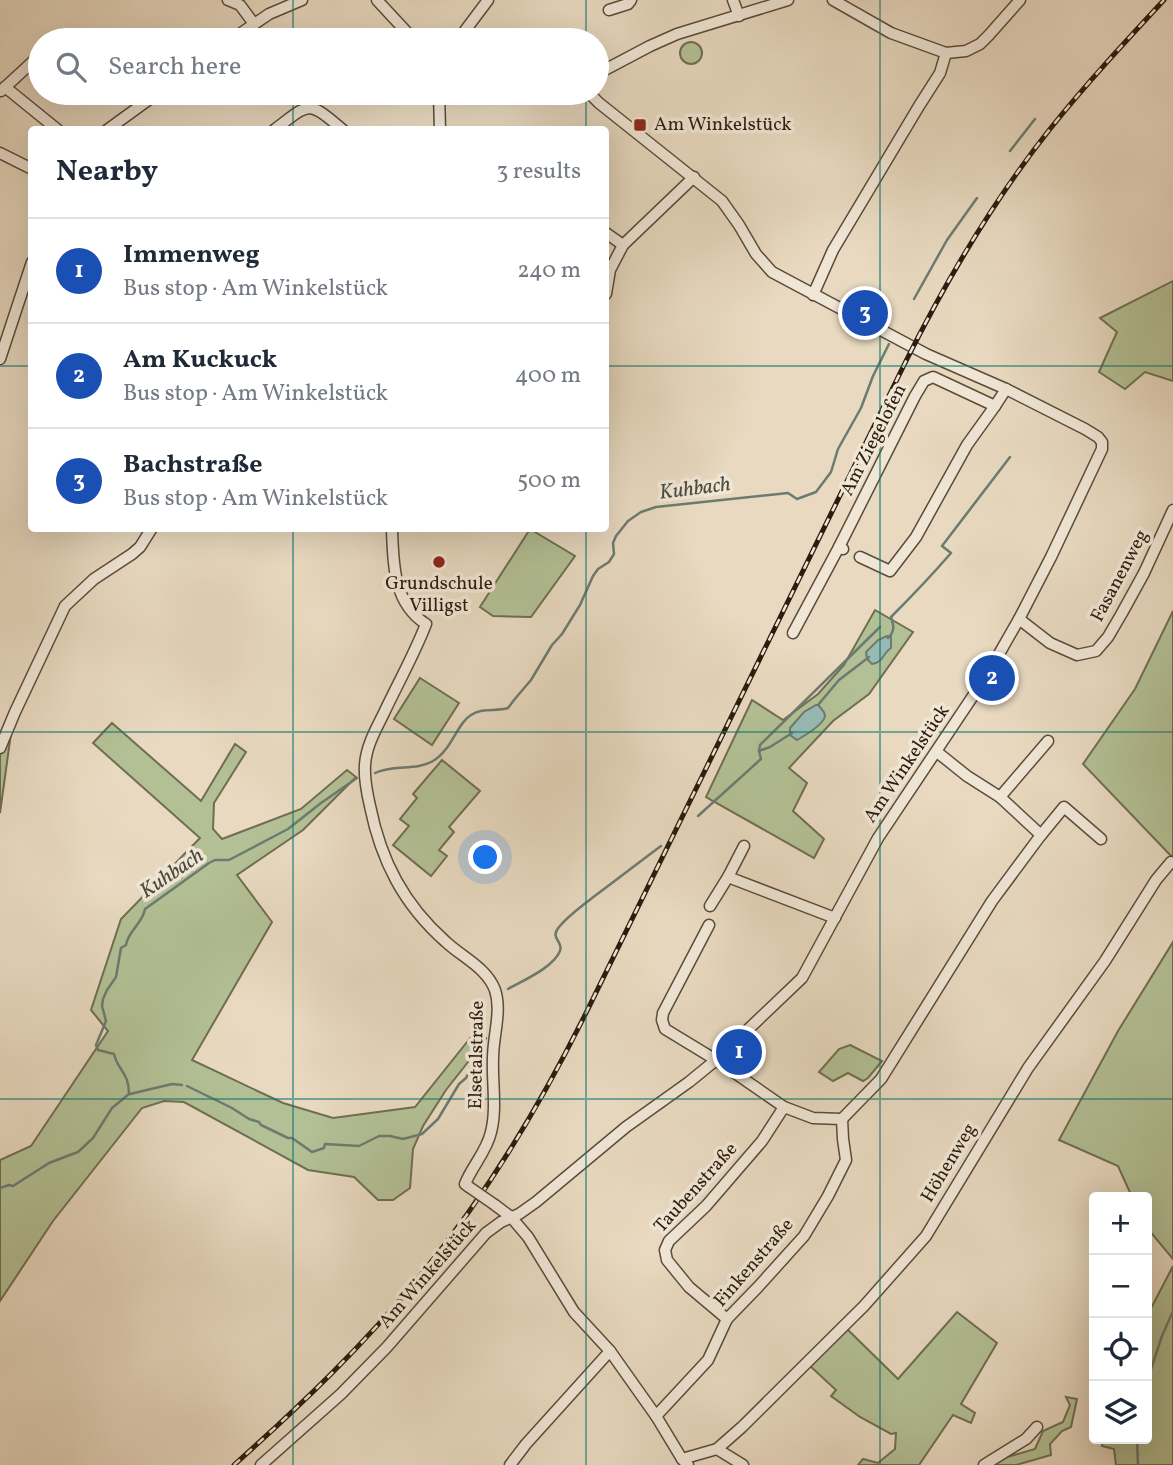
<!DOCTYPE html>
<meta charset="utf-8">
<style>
:root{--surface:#fff;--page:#f6f6f7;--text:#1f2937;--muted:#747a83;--line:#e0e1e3;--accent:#8f2418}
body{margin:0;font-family:Vollkorn,serif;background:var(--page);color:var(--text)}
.controls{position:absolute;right:21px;bottom:21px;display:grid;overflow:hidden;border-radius:7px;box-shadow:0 7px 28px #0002}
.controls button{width:63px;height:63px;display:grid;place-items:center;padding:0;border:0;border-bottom:2px solid var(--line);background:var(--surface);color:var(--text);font:35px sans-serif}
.you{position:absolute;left:486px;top:858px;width:24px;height:24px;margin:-18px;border:5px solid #fff;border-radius:50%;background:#1a73e8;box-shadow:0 0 0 10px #1a73e833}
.badge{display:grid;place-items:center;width:46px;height:46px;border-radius:50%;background:var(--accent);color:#fff;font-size:23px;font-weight:700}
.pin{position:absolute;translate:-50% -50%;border:4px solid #fff;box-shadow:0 2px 7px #0006}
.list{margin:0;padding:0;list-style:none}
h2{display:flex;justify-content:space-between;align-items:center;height:91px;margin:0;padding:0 28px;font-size:30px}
h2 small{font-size:23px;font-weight:400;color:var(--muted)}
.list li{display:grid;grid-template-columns:46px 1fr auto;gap:21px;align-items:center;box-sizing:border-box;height:105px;padding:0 28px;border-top:2px solid var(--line)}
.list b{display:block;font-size:26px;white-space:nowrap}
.list p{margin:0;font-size:23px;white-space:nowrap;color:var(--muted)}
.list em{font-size:23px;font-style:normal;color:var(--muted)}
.icon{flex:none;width:38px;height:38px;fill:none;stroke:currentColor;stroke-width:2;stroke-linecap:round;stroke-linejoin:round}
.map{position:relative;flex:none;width:1173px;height:1465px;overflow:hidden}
.search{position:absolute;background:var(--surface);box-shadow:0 7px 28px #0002;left:28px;top:28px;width:581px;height:77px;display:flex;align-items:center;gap:18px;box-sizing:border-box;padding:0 24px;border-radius:38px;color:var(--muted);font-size:26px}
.panel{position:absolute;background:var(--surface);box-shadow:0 7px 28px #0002;left:28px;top:126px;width:581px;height:406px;border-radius:7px}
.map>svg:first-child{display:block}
</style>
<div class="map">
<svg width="1173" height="1465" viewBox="0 0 1173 1465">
<rect width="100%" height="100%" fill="#e8d9c0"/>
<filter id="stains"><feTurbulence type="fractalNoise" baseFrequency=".00286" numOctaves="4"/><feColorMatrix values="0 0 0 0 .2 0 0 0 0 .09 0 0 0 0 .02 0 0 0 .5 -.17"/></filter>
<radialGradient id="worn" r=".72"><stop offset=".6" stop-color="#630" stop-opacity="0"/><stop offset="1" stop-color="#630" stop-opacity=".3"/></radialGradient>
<g fill="#b3c095" stroke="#6f6e51" stroke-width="2">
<circle cx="691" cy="53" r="11"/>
<path d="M1173,281V381L1145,372L1125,389L1099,372L1117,332L1100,318Z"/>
<path d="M530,529L575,556L531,617L493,616L480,607Z"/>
<path d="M875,610L913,632L869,694L833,721L789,768L807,783L793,811L824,839L814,858L706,797L752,700L783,720L818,694L844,665Z"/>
<path d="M1173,611V858L1083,764L1135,689Z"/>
<path d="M420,678L459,703L432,745L394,719Z"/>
<path d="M112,723L201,801L235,744L246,752L214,803L213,829L222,839L301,809L347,770L356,777L303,830L237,875L272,922L192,1060L283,1103L333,1118L415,1107L479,1027V1048L446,1090L423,1126L413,1149L410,1188L393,1200H378L354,1177L308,1170L184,1102L164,1101L142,1108L53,1221L0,1301V1160L31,1146L108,1031L91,1010L121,919L200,838L93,743Z"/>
<path d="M12,726L0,813V754Z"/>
<path d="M442,760L480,791L449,827L454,832L439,850L447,856L431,876L393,845L409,826L400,819L417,798L413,794Z"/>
<path d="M1173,942V1259L1147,1228V1197H1132L1118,1166L1059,1140L1118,1031Z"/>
<path d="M850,1045L882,1061L868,1078L863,1081L848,1073L833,1081L819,1072L839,1049Z"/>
<path d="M1173,1266V1465H1116L1114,1449L1102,1446L1104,1439H1147V1316Z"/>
<path d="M957,1312L997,1343L961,1404L975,1413L971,1423L953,1415L919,1465H858L863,1459L878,1463L895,1449L896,1433L891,1434L860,1417L831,1396L836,1390L809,1365L846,1328L898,1379Z"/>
<path d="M1066,1397L1077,1399L1071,1427L1062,1431L1050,1444L1051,1455L1016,1465H993L1007,1457L1035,1449L1043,1431L1063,1422L1070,1405Z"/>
</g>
<g fill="#97bab4" stroke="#6c7b71" stroke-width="2">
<path d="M887,636H891V648C883,653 883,663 872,664L867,659L866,652L878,640Z"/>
<path d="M816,705H818C820,707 825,712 825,716C824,724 804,736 797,740L790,735V728L804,712Z"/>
</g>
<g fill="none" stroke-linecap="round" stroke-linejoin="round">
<g stroke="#6c7b71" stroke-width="2.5">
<path d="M1010,151L1035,119"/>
<path d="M914,299L947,240L977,198"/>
<path d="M888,638C895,631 894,626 891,617C912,596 932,575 951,553L942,546L1010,457"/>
<path d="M818,705L839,680L869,657"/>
<path d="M759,751L760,745L880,627"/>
<path d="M375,773C393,764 416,771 433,761C452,750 457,723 471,715C483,707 496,712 508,708L514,700L531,680L552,645L562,634L580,605L593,576L598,569L609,562L614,554L613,543L616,536L628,521L641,512L656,507L788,493L797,499L816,492L831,472L838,449L861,408L873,376L889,344"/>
<path d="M698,816L761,759L759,751L770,747L792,733"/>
<path d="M508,989C522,981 553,968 560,951C564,941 549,939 559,927C568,916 581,907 592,898C615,881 638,863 661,846"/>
<path d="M187,1086L232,1108L249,1119L259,1122L261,1125L288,1138H292L312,1152L324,1148L325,1144L359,1146L379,1136H390L403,1139L422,1134L438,1119L459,1084L466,1078L486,1038"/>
<path d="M130,1094L172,1084L182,1085"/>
<path d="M0,1188L9,1185L13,1186L49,1163L78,1152L93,1138L112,1108L129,1094C129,1072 118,1071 114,1054L98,1050L96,1045L106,1021L102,1006L103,999L107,990L116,977L121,948L126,945C128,931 143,923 145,909L209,863L215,860H229L288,829L321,803L357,778"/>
<path d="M1147,1381L1162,1336L1173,1311"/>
<path d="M1137,1439L1138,1465"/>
</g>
<g stroke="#5a4b3a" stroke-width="13">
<g id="minor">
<path d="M228,0L240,5L254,24"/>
<path d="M377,0L414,40"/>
<path d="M733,0L739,16"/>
<path d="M833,0L891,33L946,53L966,51L980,44L989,35L1020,0"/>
<path d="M609,10L628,4L631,0"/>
<path d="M231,40L269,14L302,0"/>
<path d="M458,40L488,0"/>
<path d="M597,74L650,46L677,34L788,0"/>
<path d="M5,87L58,130"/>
<path d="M1,91L40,55"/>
<path d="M439,93L440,130"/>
<path d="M107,130L158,93"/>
<path d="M274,130C310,103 307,99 343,130"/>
<path d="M0,153L32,169"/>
<path d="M606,233L623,245"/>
<path d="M606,294L610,270L623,245L694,177"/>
<path d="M813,295L833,250L919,106L940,73L946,53"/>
<path d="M0,359L32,262"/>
<path d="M392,528C393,563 393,603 426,624C414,655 397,685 383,715C375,731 366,747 365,765C364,779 367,793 370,806C381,861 404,905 446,942C462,957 487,968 495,990C502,1011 493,1036 493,1058C492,1082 497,1109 491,1132C487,1151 472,1166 465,1184L469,1187"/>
<path d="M839,547L915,396L924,381L933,377L995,406"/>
<path d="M860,557L890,571L916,537L967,445L995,406L1006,389"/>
<path d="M1019,619L1050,643L1077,655L1096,651L1108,637L1122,613L1144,573L1173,510"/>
<path d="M793,633L839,547L843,549"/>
<path d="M0,748L15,712L65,606L94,579L132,554L140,547L152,528"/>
<path d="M1000,797L1048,741"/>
<path d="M1041,835L1064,807L1101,839"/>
<path d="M728,877L835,918"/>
<path d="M710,906L728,877L744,846"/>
<path d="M709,925L663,1013L662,1020L665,1029L716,1060L784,1107L813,1118L842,1119L881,1079L992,901L1041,835L1000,797L967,776L937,752"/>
<path d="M495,1205L511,1217L528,1237L574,1312L610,1351L656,1416L682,1459L688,1465"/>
<path d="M727,1319L689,1287L667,1260L665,1250L669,1241L706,1206L762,1141L784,1107"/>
<path d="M656,1416L708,1360L727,1319L758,1287L804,1236L828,1196L846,1160L843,1139L842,1119"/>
<path d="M717,1449L743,1465"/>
<path d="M682,1459L717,1449L742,1427L864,1306L926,1236L1028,1068L1105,961L1156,880L1171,862"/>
<path d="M261,1465L341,1394L387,1347L486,1233L501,1222L519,1214L536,1202L626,1127L689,1082L716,1060L802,978L878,838L987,675L1019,619L1051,557L1102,449V442L1098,437L1085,429L1006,389L926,354L772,272L756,254L739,225L722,201L599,103L589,93"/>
<path d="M510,1465L526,1444L610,1351"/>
<path d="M984,1465L1026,1439L1037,1427"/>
</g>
</g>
<use href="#minor" stroke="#f0e6d6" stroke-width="10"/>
<g stroke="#2b1c0d" stroke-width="5">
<path id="rail" d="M234,1465C300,1406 364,1345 420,1276C485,1197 538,1109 584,1017L906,361C947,279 993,201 1050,129C1086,84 1125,42 1164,0"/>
</g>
<use href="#rail" stroke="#f0e6d6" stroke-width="2.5" stroke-dasharray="8" stroke-linecap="butt"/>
<g stroke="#5a4b3a" stroke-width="13" stroke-linecap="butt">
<path id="minor-bridge" d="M469,1187L495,1205"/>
</g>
<use href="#minor-bridge" stroke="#f0e6d6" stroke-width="10"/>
</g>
<path fill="none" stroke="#0f766e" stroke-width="2" stroke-opacity="0.55" d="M293,0V40M586,0V40M880,0V1465M293,93V130M586,93V130M0,366H32M606,366H1173M293,528V1465M586,528V1465M0,732H1173M0,1099H1173"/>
<g fill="#8f2418" stroke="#f0e6d6" stroke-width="2.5">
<rect x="633" y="118" width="14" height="14" rx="3.5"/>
<circle cx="439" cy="562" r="7"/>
</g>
<g text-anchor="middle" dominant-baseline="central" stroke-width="7" stroke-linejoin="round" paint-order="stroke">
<g font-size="19" fill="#2b1c0d" stroke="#f0e6d6" text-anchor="start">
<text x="654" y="125">Am Winkelstück</text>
<text x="439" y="584" text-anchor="middle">Grundschule<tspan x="439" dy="22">Villigst</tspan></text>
</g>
<g font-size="19" fill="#2b1c0d" stroke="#f0e6d6">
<text transform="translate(874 440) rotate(-63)">Am Ziegelofen</text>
<text transform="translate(1120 576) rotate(-62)">Fasanenweg</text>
<text transform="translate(907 764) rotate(-56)">Am Winkelstück</text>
<text transform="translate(477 1055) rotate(-89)">Elsetalstraße</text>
<text transform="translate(949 1163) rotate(-59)">Höhenweg</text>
<text transform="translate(696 1188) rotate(-48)">Taubenstraße</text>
<text transform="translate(754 1263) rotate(-49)">Finkenstraße</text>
<text transform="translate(428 1274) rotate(-49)">Am Winkelstück</text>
</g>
<g font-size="21" font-style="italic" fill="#4b4b3f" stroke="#f0e6d6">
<text transform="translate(695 489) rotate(-7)">Kuhbach</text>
<text transform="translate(172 874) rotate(-34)">Kuhbach</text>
</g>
</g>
<rect width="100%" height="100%" filter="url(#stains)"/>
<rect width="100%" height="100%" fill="url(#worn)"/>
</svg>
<div class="controls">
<button>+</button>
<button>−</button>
<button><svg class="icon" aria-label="locate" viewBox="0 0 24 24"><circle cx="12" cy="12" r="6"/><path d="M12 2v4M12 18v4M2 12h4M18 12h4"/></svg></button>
<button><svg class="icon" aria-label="layers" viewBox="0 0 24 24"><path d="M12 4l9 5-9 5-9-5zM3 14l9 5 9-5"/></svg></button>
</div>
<div class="you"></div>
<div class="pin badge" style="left:739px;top:1052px;background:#1a4fb4">1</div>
<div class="pin badge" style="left:992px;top:678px;background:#1a4fb4">2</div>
<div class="pin badge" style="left:865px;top:313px;background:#1a4fb4">3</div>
<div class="search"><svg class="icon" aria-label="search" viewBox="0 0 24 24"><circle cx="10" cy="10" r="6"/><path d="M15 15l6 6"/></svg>Search here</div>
<section class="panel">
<h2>Nearby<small>3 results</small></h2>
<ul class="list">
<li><span class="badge" style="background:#1a4fb4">1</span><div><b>Immenweg</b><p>Bus stop · Am Winkelstück</p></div><em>240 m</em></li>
<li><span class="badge" style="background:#1a4fb4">2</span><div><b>Am Kuckuck</b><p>Bus stop · Am Winkelstück</p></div><em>400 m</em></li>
<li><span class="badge" style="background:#1a4fb4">3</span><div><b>Bachstraße</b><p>Bus stop · Am Winkelstück</p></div><em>500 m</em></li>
</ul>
</section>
</div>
